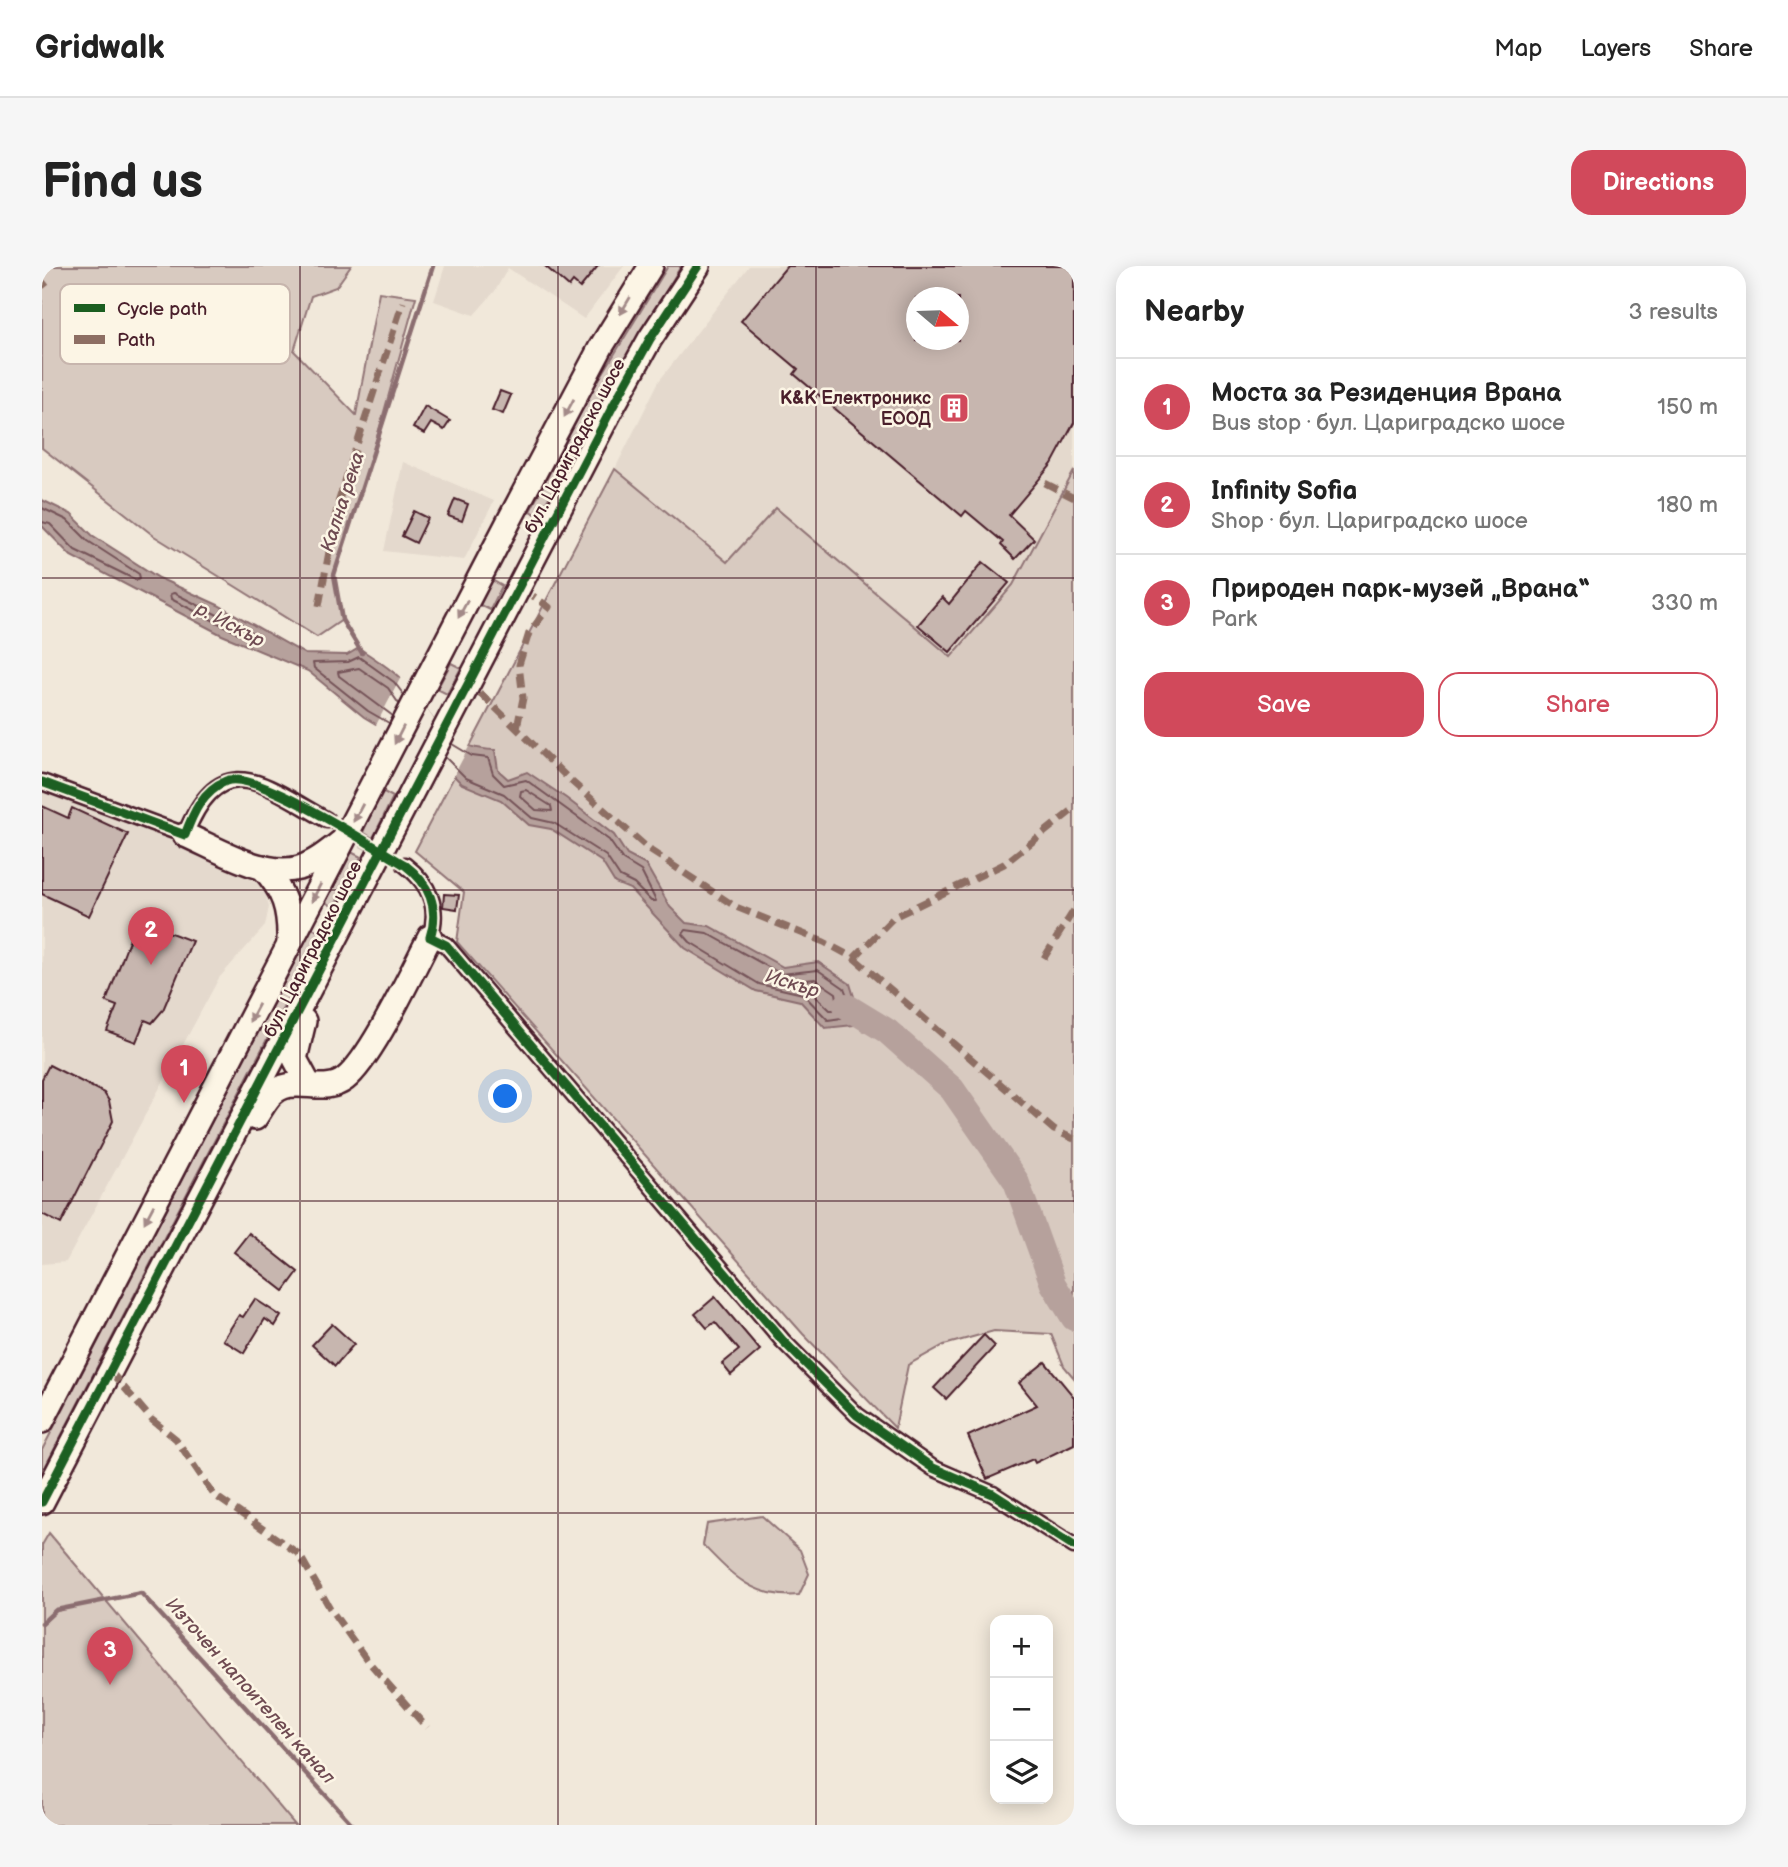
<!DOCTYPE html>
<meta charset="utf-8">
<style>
:root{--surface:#fff;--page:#f6f6f6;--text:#222;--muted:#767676;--line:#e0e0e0;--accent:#d1495b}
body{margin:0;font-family:"Balsamiq Sans",sans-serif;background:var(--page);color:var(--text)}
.controls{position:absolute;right:21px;bottom:21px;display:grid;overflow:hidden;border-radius:14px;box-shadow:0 4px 18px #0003}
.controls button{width:63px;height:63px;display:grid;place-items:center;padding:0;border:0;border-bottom:2px solid var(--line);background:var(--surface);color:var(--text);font:35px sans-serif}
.compass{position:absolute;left:864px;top:21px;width:63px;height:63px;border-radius:50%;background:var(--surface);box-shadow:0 4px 18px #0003;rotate:109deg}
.you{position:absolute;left:464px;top:831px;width:24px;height:24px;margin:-18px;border:5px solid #fff;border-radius:50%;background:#1a73e8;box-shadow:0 0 0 10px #1a73e833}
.badge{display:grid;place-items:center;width:46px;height:46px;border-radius:50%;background:var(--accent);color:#fff;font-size:23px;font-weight:700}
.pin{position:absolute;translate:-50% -58px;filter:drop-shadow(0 2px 4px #0008)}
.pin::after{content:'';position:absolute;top:37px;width:24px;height:21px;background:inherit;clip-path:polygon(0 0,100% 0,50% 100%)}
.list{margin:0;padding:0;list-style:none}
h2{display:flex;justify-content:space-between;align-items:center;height:91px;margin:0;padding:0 28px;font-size:30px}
h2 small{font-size:23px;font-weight:400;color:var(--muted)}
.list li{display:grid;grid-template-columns:46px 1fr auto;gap:21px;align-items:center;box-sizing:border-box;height:98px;padding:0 28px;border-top:2px solid var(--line)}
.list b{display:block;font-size:26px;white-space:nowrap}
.list p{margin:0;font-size:23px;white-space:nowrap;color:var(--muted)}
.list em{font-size:23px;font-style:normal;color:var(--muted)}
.actions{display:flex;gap:14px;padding:21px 28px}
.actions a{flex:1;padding:16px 0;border:2px solid var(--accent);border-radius:21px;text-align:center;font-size:24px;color:var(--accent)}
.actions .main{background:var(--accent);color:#fff}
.icon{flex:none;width:38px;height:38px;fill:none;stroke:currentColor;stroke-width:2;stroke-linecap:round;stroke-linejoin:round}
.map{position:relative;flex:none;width:1032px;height:1559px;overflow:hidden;border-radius:21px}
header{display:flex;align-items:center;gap:42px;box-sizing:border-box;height:98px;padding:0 35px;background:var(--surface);border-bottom:2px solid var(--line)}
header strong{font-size:33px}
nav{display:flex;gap:38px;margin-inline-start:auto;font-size:24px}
.intro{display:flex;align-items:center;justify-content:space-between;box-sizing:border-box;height:168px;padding:0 42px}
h1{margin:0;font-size:49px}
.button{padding:18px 32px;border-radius:21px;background:var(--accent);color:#fff;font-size:24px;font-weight:700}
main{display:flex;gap:42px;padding:0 42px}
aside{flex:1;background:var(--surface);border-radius:21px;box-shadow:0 4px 18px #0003}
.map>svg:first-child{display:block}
</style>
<header>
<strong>Gridwalk</strong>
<nav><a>Map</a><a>Layers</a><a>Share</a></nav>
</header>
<div class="intro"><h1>Find us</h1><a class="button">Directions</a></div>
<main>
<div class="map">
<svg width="1032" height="1559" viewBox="0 0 1032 1559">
<rect width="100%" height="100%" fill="#f1e8da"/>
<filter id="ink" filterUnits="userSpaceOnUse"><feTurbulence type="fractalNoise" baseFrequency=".0143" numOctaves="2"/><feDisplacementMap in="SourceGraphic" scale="14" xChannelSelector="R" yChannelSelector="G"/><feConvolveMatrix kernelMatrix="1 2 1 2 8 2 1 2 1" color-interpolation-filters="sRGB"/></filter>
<g filter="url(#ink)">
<g fill="#e4d9cd" fill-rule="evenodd">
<path d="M403,0H582L542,53L466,2L453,25L432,49L392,35Z"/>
<path d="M707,0H1032V205L971,319L909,391L735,243L685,296L573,203L617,115ZM874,32H916V74H874Z"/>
<path d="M361,196L452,235L422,294L342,285Z"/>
<path d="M0,526L125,571L198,607L221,620L227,641L223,660L177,712L24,996L0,998Z"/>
</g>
<g fill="#d8cac0" stroke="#917476" stroke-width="2">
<path d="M0,0H309L294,21L269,30L252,85L314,149L337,26L374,31L325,207L292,309L300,354L275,371L112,270L0,182Z"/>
<path d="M626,0H639L561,130L497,250L488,245L550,125Z"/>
<path d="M573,203L685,296L734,242L909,391L971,319L1032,205V1112L1022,1100L1009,1068L952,1065L902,1079L866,1099L853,1162L761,1068L415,676L422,626L373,585Z"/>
<path d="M450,314L460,320L448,344L438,339Z"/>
<path d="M409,397L419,402L405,428L395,423Z"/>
<path d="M340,525L351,531L331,572L321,566Z"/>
<path d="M309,586L319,591L292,641L283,636Z"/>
<path d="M270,662L280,667L0,1207V1184Z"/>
<path d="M720,1250L758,1284L767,1308L757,1329C712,1333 690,1309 661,1279L665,1258Z"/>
<path d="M7,1267L253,1559H0V1279Z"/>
</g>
<path fill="#b6a19c" stroke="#8b6d6f" stroke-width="2" d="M0,234L29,248L50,269L117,312L176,339L263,388L305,389L317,382C330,391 345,400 357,411C390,442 394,482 453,484L456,504L466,513L485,506L524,532L572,569L585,589L604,599L628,641L644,657L667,660L741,701L776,696L808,718L814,737L832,757L783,762L758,735L714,725L643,682L588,623L573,617L560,596L509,563L487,559L459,534L420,518L398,496L322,451L266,405L180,369L29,290L0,260Z"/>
<path fill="#f1e8da" d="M360,409L394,456L429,477L410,513L396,498L333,461Z"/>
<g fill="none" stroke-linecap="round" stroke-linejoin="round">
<g stroke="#755358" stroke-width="2">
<path d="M0,242L25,254L46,275L97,308L98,312L94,314L33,284L8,258L0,256"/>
<path d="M132,327L209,366L210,371L206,372L129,333L128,328Z"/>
<path d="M351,450L297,410L296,406L317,402L346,422L357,438"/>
<path d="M347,457L326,445L272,402L271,397L306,396L317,391L352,416L362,429"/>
<path d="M403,491L424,512L462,528L490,552L512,557L564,590L578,611L592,618L609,635H614L599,605L581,594L567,574L484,514L462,519L451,508L446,492L430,490L410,478"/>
<path d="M484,524L509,540L510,545L494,544L478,530L479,525Z"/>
<path d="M644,664L665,667L739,708L776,704L802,722L813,750L786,754L761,728L717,718L648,676L641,668Z"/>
<path d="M773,713L794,727L797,744H788L762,719L764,714Z"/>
</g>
<g stroke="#8b6d6f" stroke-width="4.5">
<path d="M320,387L300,354L292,309L391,0"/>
<path d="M0,1357L14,1344L99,1327L311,1559"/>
</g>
<path stroke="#b6a19c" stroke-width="26" d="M804,740L845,765L910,823L974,915L1011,1018L1032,1052"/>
</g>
<g fill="#c7b6af" stroke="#4a1f2b" stroke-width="2" fill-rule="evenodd">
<path d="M503,0H556L538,22L531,16L527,21Z"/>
<path d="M745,0H1023L1032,7V157L1010,198L967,249L992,273L973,293L959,279L961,276L924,245L920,250L752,108L756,103L699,55ZM874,32H916V74H874Z"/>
<path d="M458,125L469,129L461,148L450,144Z"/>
<path d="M383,140L408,155L402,164L389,157L382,168L371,162Z"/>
<path d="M413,233L426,238L420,255L406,250Z"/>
<path d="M372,245L386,252L374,277L360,270Z"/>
<path d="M941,296L967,317L908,386L876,359L900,331L907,338Z"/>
<path d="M0,540L26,552L30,542L86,568L47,650L0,628Z"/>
<path d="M402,628L417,629L415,643L401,641Z"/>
<path d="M95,654L150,675L121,744L110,757L103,754L94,776L65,765L75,740L64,736Z"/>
<path d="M7,799L62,827L67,835L71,855L19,958L0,948V813Z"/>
<path d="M207,967L256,1006L242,1025L192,986Z"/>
<path d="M673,1031L718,1084L689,1109L680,1098L697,1084L673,1056L665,1062L653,1048Z"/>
<path d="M213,1033L239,1050L233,1060L223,1053L202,1087L181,1074L197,1049L201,1051Z"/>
<path d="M290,1058L312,1078L293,1100L270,1079Z"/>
<path d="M942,1069L953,1080L904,1133L892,1122Z"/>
<path d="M1003,1096L1032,1131V1178L993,1197L991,1193L945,1213L926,1170L995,1139L977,1117Z"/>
</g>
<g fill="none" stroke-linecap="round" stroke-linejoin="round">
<path stroke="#d0c0b7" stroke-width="14" stroke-dasharray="14 7" stroke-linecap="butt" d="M285,554L363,599"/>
<g stroke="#4a1f2b" stroke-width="19">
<g id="minor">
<path d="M0,516L143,569C179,479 222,519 285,554"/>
<path d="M363,599C387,617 398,642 388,671L404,679L741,1075L815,1149L891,1202L951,1228L1032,1280"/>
</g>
</g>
<g stroke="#4a1f2b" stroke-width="28">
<g id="trunk">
<path d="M143,569C174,582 221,612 257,602C273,597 286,586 299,576"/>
<path d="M220,601C242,624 248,644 247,676"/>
<path d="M262,755L253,793L266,817"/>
<path d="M213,852C218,845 222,837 228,830C250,806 280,831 303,813C330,792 370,705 388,671"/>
<path d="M0,1155L468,253L559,81L609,0"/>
<path d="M0,1236L571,140L608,73L656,0"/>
</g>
</g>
<use href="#minor" stroke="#fcf5e5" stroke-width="14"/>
<use href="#trunk" stroke="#fcf5e5" stroke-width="23"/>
<g stroke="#8d6e63" stroke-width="7" stroke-dasharray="14 7" stroke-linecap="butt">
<path d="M0,20L5,16"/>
<path d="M1003,217L1032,232"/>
<path d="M277,340L296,237L361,36"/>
<path d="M438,427L528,514L609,585L694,641L782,676L812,692L852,651L962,598L1032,543"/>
<path d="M475,462L481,432L477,399L487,367L507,341L491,330"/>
<path d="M812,692L1012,864L1032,873"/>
<path d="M1002,692L1032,644"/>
<path d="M68,1105L110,1154L134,1173L172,1229L257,1288L289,1344L325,1394L385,1462"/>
</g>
<g stroke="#fcf5e5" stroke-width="13">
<g id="cycleway">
<path d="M0,516L143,569C151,547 161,524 184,515C213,503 332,581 363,599C387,617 398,642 388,671L404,679L741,1075L815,1149L891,1202L951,1228L1032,1280"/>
<path d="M0,1236L571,140L608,73L656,0"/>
</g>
</g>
<use href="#cycleway" stroke="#1b5e20" stroke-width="9"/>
</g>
<defs><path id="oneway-solid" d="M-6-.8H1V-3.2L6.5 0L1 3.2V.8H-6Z" transform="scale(1.75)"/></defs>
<g fill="#a38a88">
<use href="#oneway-solid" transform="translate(583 40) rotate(121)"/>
<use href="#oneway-solid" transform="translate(527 142) rotate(118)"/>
<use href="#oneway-solid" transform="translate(421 343) rotate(118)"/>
<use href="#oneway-solid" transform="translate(357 469) rotate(117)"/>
<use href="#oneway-solid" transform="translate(316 547) rotate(118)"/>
<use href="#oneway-solid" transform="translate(274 627) rotate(117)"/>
<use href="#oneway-solid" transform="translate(212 747) rotate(118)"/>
<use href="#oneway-solid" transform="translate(107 948) rotate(118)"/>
</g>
</g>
<path fill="none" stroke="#4a1f2b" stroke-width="2" stroke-opacity="0.55" d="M258,0V1559M516,0V1559M774,0V1559M0,312H1032M0,624H1032M0,935H1032M0,1247H1032"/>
<defs>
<g id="building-square" transform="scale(1.575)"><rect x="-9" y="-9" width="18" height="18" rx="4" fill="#d1495b" stroke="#fcf5e5"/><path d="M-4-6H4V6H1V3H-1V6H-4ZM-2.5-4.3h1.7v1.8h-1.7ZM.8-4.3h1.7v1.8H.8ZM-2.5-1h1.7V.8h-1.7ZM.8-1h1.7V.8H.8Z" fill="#fff"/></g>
</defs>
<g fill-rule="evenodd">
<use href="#building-square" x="912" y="142"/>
</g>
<g text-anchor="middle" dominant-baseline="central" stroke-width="5" stroke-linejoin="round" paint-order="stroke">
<g font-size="18" font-weight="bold" fill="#4a1f2b" stroke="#fcf5e5" text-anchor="end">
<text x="889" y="132">K&amp;K Електроникс<tspan x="889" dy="21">ЕООД</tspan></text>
</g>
<g font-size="18" fill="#4a1f2b" stroke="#fcf5e5">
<text transform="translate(533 180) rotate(-62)">бул. Цариградско шосе</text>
<text transform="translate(271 683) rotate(-63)">бул. Цариградско шосе</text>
</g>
<g font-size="19" font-style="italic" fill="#704c53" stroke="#fcf5e5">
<text transform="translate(301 236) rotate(-72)">Кална река</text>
<text transform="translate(188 359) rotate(28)">р. Искър</text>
<text transform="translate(750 718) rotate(17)">Искър</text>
<text transform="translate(208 1425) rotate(48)">Източен напоителен канал</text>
</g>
</g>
<rect x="18" y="18" width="230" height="80" rx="10" fill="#fcf5e5" stroke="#c7b5ad" stroke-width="2"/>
<rect x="32" y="38" width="31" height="8" fill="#1b5e20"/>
<rect x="32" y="69" width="31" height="9" fill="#8d6e63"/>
<g font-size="19" fill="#4a1f2b">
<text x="75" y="49">Cycle path</text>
<text x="75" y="80">Path</text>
</g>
</svg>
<div class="controls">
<button>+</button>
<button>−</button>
<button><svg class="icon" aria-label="layers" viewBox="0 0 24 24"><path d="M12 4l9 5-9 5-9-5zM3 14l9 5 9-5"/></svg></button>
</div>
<svg class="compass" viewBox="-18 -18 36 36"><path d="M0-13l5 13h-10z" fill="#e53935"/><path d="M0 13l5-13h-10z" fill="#767676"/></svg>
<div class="you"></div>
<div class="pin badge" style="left:142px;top:837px">1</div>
<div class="pin badge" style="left:109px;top:699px">2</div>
<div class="pin badge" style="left:68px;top:1419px">3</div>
</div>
<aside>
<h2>Nearby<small>3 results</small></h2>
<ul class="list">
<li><span class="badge">1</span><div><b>Моста за Резиденция Врана</b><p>Bus stop · бул. Цариградско шосе</p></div><em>150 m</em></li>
<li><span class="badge">2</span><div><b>Infinity Sofia</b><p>Shop · бул. Цариградско шосе</p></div><em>180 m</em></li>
<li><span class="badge">3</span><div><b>Природен парк-музей „Врана“</b><p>Park</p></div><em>330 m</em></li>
</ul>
<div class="actions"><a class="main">Save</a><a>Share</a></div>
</aside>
</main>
